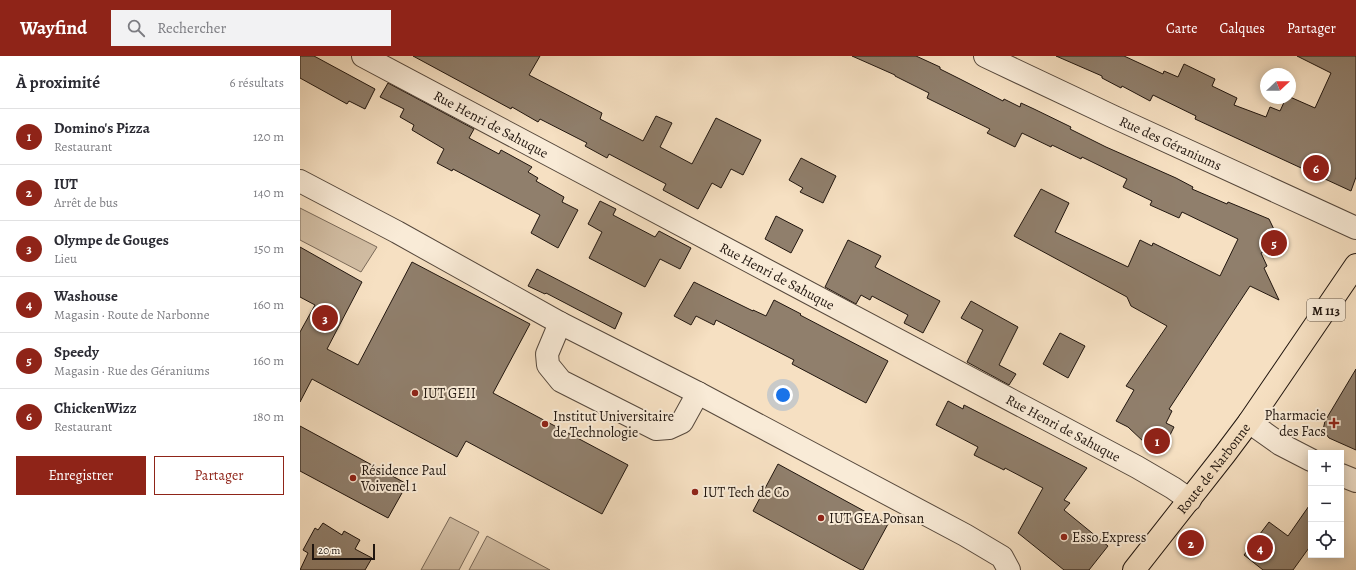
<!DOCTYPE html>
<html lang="fr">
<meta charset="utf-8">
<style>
:root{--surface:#fff;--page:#f2f2f3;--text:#2b2b33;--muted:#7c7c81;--line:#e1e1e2;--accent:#8f2418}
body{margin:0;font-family:Alegreya,serif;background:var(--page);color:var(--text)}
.controls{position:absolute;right:12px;bottom:12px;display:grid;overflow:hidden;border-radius:0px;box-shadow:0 2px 10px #0003}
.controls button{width:36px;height:36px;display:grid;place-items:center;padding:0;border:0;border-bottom:1px solid var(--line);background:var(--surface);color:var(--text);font:20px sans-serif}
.compass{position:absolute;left:960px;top:12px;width:36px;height:36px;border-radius:50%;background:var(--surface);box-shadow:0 2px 10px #0003;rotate:68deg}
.scale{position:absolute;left:12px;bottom:10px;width:63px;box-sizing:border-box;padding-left:4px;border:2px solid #21160f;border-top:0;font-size:11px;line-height:14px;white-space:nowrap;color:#21160f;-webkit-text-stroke:3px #f9ebd7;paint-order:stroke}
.you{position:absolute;left:483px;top:339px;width:14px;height:14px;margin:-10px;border:3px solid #fff;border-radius:50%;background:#1a73e8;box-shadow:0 0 0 6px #1a73e833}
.badge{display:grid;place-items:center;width:26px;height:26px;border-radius:50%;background:var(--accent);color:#fff;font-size:13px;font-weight:700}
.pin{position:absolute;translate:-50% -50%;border:2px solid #fff;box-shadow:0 1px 4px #0006}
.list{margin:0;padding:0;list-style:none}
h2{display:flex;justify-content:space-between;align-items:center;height:52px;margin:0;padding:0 16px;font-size:17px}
h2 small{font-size:13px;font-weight:400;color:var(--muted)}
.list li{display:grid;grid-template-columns:26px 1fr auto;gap:12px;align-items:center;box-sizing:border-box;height:56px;padding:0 16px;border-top:1px solid var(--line)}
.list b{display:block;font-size:15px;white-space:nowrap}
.list p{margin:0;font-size:13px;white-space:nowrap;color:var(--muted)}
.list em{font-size:13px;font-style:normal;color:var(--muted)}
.actions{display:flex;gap:8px;padding:12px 16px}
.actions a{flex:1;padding:9px 0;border:1px solid var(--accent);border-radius:0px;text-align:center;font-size:14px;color:var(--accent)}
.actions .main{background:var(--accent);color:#fff}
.icon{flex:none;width:22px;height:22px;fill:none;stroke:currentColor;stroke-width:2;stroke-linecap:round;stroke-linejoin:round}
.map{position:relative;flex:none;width:1056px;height:514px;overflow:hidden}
header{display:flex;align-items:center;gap:24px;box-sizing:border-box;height:56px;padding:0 20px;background:var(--accent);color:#fff}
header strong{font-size:19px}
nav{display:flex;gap:22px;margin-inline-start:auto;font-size:14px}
.search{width:280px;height:36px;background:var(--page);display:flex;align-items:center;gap:10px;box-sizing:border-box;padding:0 14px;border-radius:0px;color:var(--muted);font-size:15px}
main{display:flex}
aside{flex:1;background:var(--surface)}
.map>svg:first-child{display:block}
</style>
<header>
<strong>Wayfind</strong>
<div class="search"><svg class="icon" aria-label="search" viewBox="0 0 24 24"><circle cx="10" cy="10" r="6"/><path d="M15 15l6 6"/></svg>Rechercher</div>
<nav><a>Carte</a><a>Calques</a><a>Partager</a></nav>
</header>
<main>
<aside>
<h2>À proximité<small>6 résultats</small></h2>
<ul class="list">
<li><span class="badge">1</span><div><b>Domino's Pizza</b><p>Restaurant</p></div><em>120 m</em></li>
<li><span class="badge">2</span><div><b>IUT</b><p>Arrêt de bus</p></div><em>140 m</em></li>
<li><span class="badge">3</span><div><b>Olympe de Gouges</b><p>Lieu</p></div><em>150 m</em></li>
<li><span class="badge">4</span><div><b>Washouse</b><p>Magasin · Route de Narbonne</p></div><em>160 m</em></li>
<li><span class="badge">5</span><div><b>Speedy</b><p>Magasin · Rue des Géraniums</p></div><em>160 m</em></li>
<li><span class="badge">6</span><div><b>ChickenWizz</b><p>Restaurant</p></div><em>180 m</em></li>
</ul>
<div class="actions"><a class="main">Enregistrer</a><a>Partager</a></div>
</aside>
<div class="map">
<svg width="1056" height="514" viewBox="0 0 1056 514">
<rect width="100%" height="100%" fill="#f6e0c2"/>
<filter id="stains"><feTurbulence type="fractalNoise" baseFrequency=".005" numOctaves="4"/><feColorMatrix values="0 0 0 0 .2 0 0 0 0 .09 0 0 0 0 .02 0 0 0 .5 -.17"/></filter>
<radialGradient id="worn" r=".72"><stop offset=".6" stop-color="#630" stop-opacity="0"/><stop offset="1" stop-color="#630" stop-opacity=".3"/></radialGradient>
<g fill="#d2bea4" stroke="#7a6a5a">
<path d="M0,152L77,191L61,216L0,184Z"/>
<path d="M150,461L179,476L159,514H121Z"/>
<path d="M187,480L250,514H169Z"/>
</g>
<g fill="#907f6c" stroke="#21160f">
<path d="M0,0H14L75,33L65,53L49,45L47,48L0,22Z"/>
<path d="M113,0H240L229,19L302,57L300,63L343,85L356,60L372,67L360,91L392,108L416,62L461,84L443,119L431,113L421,132L412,127L398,153L363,134L366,128L309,98L307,102L285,90L287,87L240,63L238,66L212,51L211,53Z"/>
<path d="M552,0H616L640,11V13L660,23L703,45L704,43L720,51L721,47L734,53L771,71L770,73L806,91L876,122L893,131L892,133L927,148L928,146L969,163L981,188L961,197L967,210L964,212L979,244L950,230L869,353L872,355L866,367L874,371L861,397L845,387L828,371L816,365L834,334L826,330L867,270L831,250L827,241L714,180L741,133L769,147L755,176L828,211L840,184L852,190L853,187L920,220L938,183L882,156L879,162L850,149L852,145L823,131L827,123L782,101L781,103L752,89L751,91L722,77L715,91L687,77L690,73L627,42L629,37L595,20V19Z"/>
<path d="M756,0H824L863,18L864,15L878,21L884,8L915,23L912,30L937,42L934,49L966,61L970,51L980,55L986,42H990V41L1015,52L1031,17L997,0H1056V121L1051,135L895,63L896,60L853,39L850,45L822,30L821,32L802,22V20Z"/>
<path d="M88,27L174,73L169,82L199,98L201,94L232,111L228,116L238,122L236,125L264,141L262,146L278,154L258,192L231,177L240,159L153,113L152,115L137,107L144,93L112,74L114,69L100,61L104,53L80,41Z"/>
<path d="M501,102L536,120L523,147L500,136L503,132L489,124Z"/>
<path d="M300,145L316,153L313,159L355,181L359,175L391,192L380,213L360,203L345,231L289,202L302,176L288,168Z"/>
<path d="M476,160L503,174L491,197L465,183Z"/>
<path d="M548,184L581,200L575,211L640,245L623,277L604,267L608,259L572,240L570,244L561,239L556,248L525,231Z"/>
<path d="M0,191L62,226L27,293L58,309L112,206L230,268L193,337L328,409L302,458L166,385L157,401L12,323L0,346V276L15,249L0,241Z"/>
<path d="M237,213L322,257L315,273L246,237L245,238L228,230Z"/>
<path d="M394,226L453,255V254L466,260L474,244L501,258L500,259L588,305L566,347L492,308L494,304L416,264L414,269L396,260L391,269L374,260Z"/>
<path d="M671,245L718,271L699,309L716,318L709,329L667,306L683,274L661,262Z"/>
<path d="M760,277L785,290L768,322L743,308Z"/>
<path d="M1056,313V394L1029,382L1023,374L1025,365Z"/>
<path d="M648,345L663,353L664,349L787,412L764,444L770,447L764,454L808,490L789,514H764L718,477L743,432L705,412L704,414L674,399L678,391L636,369Z"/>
<path d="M0,370L107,428L88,462L0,415Z"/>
<path d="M478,408L588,468L563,514H561L453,455Z"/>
<path d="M1011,447V489L993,514H963L944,499L969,466L988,480Z"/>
<path d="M23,467L42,479L44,475L60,484L55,493L72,502L65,514H0L8,497L3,494L15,472L18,474Z"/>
</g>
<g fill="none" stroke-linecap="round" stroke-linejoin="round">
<g stroke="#56483c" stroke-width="24">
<g id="minor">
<path id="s1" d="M63,0L837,411L873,432L890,444"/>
<path id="s2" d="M685,0L814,61L1056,172"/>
<path d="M0,125L97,176L260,267L398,337L665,479L702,501L709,514"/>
<path d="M260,267L247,298L248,309L261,325L356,373L369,372L382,366L398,337"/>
<path d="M949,366L980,388L1011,404"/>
<path d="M1041,419L1056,425"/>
</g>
</g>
<g stroke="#21160f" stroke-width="24">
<g id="major">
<path id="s3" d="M834,514L925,398L949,366L1056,209"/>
</g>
</g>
<use href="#minor" stroke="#f9ebd7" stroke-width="22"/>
<use href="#major" stroke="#f6e0c2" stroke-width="22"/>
</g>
<g fill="#8f2418" stroke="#f9ebd7" stroke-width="1.5">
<circle cx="115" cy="337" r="4"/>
<path d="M1032 361h4v4h4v4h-4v4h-4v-4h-4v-4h4z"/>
<circle cx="245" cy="368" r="4"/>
<circle cx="53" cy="422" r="4"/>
<circle cx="395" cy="436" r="4"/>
<circle cx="521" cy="462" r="4"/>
<circle cx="764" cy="481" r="4"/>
</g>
<g text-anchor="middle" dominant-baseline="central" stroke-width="4" stroke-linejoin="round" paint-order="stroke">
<rect fill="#f9ebd7" stroke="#62564b" stroke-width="1" x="1007" y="243" width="38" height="22" rx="3"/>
<g font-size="13" font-weight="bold" fill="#21160f">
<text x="1026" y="254">M 113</text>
</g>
<g font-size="14" fill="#21160f" stroke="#f9ebd7">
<text stroke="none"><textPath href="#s1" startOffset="145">Rue Henri de Sahuque</textPath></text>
<text stroke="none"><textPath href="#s2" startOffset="205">Rue des Géraniums</textPath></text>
<text stroke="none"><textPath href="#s1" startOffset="469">Rue Henri de Sahuque</textPath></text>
<text stroke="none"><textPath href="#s1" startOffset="793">Rue Henri de Sahuque</textPath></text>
<text stroke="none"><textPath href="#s3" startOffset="129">Route de Narbonne</textPath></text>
</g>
<g font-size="14" fill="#21160f" stroke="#f9ebd7" text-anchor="start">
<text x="123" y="337">IUT GEII</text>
<text x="1026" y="359" text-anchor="end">Pharmacie<tspan x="1026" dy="16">des Facs</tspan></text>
<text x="253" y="360">Institut Universitaire<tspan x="253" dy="16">de Technologie</tspan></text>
<text x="61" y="414">Résidence Paul<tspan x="61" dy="16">Voivenel 1</tspan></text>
<text x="403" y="436">IUT Tech de Co</text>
<text x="529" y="462">IUT GEA Ponsan</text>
<text x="772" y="481">Esso Express</text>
</g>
</g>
<rect width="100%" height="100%" filter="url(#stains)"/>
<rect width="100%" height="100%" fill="url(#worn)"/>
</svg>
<div class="controls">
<button>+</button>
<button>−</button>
<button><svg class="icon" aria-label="locate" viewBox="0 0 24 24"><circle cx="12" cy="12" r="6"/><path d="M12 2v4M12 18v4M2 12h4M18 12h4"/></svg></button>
</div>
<svg class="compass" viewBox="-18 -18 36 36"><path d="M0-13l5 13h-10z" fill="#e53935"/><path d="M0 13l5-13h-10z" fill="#7c7c81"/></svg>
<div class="scale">20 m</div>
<div class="you"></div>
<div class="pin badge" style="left:857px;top:385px">1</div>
<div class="pin badge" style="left:891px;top:487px">2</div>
<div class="pin badge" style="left:25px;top:262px">3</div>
<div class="pin badge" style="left:960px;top:492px">4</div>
<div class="pin badge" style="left:974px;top:187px">5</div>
<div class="pin badge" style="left:1016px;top:112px">6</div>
</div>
</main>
